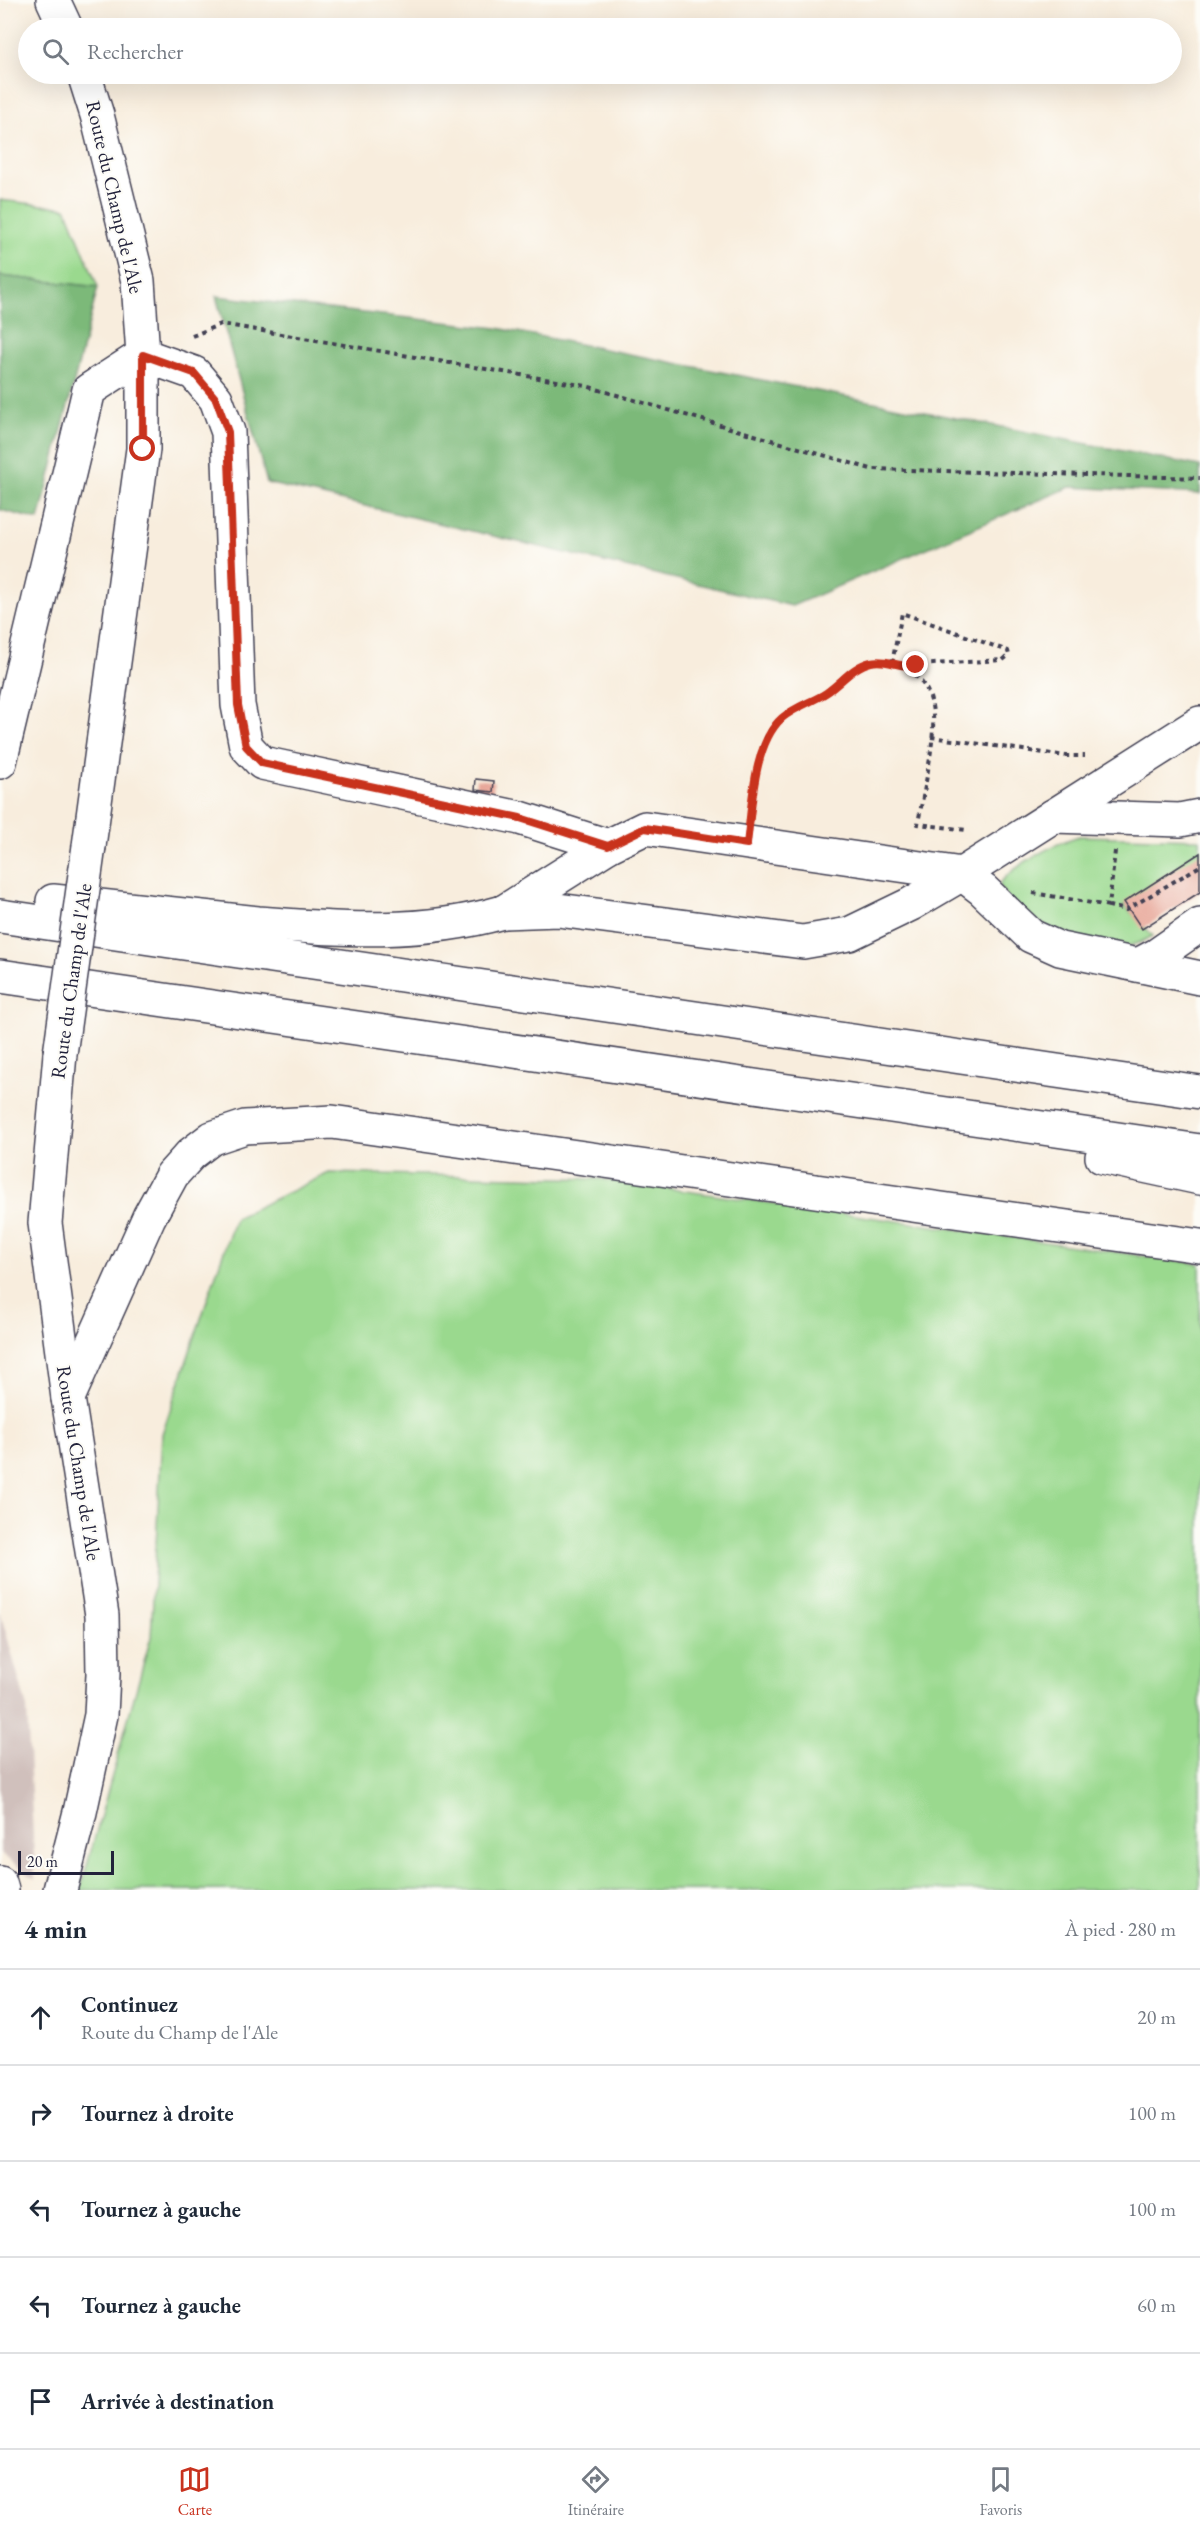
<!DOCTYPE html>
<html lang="fr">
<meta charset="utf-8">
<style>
:root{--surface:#fff;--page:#f6f6f7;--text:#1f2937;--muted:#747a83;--line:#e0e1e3;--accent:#c8321e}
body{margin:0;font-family:"EB Garamond",serif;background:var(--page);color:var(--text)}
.scale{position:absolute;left:18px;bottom:15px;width:96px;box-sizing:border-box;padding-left:6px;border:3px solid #22223b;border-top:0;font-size:16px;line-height:21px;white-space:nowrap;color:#22223b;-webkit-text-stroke:4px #fdfcf7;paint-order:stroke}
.stop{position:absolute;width:18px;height:18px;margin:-14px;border:4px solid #c8321e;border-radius:50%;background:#fff}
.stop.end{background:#c8321e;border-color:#fff;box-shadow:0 2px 6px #0008}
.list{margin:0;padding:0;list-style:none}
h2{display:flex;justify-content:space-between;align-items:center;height:78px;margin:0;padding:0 24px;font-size:26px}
h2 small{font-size:20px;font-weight:400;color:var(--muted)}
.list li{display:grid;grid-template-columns:39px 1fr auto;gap:18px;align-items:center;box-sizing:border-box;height:96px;padding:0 24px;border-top:2px solid var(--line)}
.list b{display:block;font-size:22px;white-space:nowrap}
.list p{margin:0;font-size:20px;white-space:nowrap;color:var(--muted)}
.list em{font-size:20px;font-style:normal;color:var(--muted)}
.icon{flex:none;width:33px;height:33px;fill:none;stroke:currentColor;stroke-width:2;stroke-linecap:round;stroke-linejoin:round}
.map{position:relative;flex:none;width:1200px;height:1890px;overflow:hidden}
.search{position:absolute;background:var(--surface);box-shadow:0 6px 24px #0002;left:18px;right:18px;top:18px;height:66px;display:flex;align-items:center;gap:15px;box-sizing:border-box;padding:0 21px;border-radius:33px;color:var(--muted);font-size:22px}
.sheet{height:558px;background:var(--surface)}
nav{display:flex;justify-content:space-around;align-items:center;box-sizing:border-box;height:84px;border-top:2px solid var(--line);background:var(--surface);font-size:16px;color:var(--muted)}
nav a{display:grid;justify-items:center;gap:3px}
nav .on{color:var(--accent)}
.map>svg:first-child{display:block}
</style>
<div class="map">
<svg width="1200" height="1890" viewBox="0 0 1200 1890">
<rect width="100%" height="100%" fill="#fdfcf7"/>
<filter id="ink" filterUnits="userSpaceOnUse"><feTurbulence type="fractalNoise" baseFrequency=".0167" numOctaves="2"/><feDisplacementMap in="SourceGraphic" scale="12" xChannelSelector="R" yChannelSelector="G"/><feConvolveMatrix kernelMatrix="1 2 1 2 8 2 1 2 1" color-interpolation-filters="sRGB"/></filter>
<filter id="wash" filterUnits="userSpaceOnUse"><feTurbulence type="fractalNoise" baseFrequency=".008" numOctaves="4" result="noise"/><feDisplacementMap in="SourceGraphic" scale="24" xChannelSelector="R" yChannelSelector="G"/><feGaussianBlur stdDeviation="1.35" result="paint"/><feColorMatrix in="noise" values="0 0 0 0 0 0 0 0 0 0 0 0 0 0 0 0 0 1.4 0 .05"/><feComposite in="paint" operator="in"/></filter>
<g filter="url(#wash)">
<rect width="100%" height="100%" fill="#f8eddd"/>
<path fill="#d0c0bc" d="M0,1612L27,1708L35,1879L0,1853Z"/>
<g fill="#9ad98e" stroke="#5e7e64" stroke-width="1.5">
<path d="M0,200L66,208L98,287L0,276Z"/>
<path d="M1079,836L1200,839V856L1124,905L1153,936L1139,943L1125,947L1067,939L1017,909L1000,888V883C1017,863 1054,844 1079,836Z"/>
<path d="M329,1173L601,1179L1200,1264V1890H80L151,1637L162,1434L235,1218Z"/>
</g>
<g fill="#7bb979" stroke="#4e6e5a" stroke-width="1.5">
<path d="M0,276L98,287L39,520L0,510Z"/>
<path d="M216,296L497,328L1200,466V494L1070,487L792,606L267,483Z"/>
</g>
<g id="blocks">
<g fill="#e7a394">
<path d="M476,779L494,781L493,792L475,790Z"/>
<path d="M1200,853V892L1142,929L1124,902Z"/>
</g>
</g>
</g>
<g filter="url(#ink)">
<use href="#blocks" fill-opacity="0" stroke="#424053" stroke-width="1.5"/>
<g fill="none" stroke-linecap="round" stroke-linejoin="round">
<g stroke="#424053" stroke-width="36">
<g id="minor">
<path d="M53,0L66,28"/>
<path d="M84,74L97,115L138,281L143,355V449L89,846"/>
<path d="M143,355L194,373L216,399L228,432L238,705L246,746L262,763L520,818L608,846"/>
<path d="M0,762L89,390L143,355"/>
<path d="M1053,816L1180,820L1200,816"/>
<path d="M505,911L608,846L645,828L962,874L983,890L1031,936L1060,949L1200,978"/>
<path d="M503,912L558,910L803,942L849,934L911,904L962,874L1200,723"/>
<path d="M1138,965L1157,955L1200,925"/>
<path d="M68,1398L149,1217L172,1175L191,1154L212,1138L245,1127L332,1122L1200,1246"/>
<path d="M0,1883L2,1890"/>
<path d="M60,1890L80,1812L101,1715L103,1674L102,1615L68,1398L45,1223L60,1054"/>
</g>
</g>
<g stroke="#424053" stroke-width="36">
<g id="highway">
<path d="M53,901C121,908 189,916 258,923C341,930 423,935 503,912"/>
<path d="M0,916L1200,1092"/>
<path d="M0,976L1200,1151"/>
<path d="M1102,1157L1200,1178"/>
</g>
</g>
<g stroke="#424053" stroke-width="4" stroke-dasharray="4.5 4.5" stroke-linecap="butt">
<path d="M192,336L221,324L586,386L871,469L1200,478"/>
<path d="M892,663L902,613L1008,651L1009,655L1003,660L916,665L907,667"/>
<path d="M931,737L1066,756H1085"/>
<path d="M752,810C756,784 756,749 773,727C786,711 806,704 823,695C837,686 848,672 863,665C891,653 924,673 931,701C939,731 923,792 918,824L967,830"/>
<path d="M1115,851L1109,906L1126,910L1200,866"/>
<path d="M1033,893L1109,906"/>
</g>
<use href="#minor" stroke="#fff" stroke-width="33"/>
<use href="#highway" stroke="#fff" stroke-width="33"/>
<g stroke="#424053" stroke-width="36" stroke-linecap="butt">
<path id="minor-bridge" d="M60,1054L89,846"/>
</g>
<use href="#minor-bridge" stroke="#fff" stroke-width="33"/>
</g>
</g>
<g fill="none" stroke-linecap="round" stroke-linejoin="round" filter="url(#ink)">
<path stroke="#c8321e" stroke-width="8" d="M143,449V355L194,373L216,399L228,432L238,705L246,746L262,763L520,818L608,846L645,828L747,844C752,807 753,744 782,718C795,707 812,702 826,693C841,683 853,666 871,662C887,658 901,669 916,665"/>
</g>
<g text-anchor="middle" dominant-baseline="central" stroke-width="4.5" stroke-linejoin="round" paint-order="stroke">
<g font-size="20" fill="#22223b" stroke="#fdfcf7">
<text transform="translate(115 197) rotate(77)">Route du Champ de l'Ale</text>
<text transform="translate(71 981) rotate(-82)">Route du Champ de l'Ale</text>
<text transform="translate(79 1463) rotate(81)">Route du Champ de l'Ale</text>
</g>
</g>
</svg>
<div class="scale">20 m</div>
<div class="stop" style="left:143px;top:449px"></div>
<div class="stop end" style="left:916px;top:665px"></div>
<div class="search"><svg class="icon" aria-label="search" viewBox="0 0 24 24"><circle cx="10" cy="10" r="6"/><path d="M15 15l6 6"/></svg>Rechercher</div>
</div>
<section class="sheet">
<h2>4 min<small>À pied · 280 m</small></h2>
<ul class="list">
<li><svg class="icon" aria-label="ahead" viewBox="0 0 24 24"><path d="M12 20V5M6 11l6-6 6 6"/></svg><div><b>Continuez</b><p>Route du Champ de l'Ale</p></div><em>20 m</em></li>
<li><svg class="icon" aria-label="right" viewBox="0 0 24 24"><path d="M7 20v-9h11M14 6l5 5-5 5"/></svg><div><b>Tournez à droite</b></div><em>100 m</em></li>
<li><svg class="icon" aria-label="left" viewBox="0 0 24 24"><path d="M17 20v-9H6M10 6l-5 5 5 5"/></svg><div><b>Tournez à gauche</b></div><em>100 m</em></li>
<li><svg class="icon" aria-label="left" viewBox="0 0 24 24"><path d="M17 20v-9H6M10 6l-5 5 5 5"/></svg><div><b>Tournez à gauche</b></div><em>60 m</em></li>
<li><svg class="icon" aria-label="arrive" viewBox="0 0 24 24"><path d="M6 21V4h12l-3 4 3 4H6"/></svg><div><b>Arrivée à destination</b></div></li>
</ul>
</section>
<nav>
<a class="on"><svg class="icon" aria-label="map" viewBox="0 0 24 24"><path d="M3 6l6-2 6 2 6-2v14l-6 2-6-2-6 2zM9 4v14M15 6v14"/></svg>Carte</a>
<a><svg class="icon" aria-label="directions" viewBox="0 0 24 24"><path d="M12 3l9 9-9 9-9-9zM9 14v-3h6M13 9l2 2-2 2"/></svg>Itinéraire</a>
<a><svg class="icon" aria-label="saved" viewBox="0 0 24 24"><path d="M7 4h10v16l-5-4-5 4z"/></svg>Favoris</a>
</nav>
